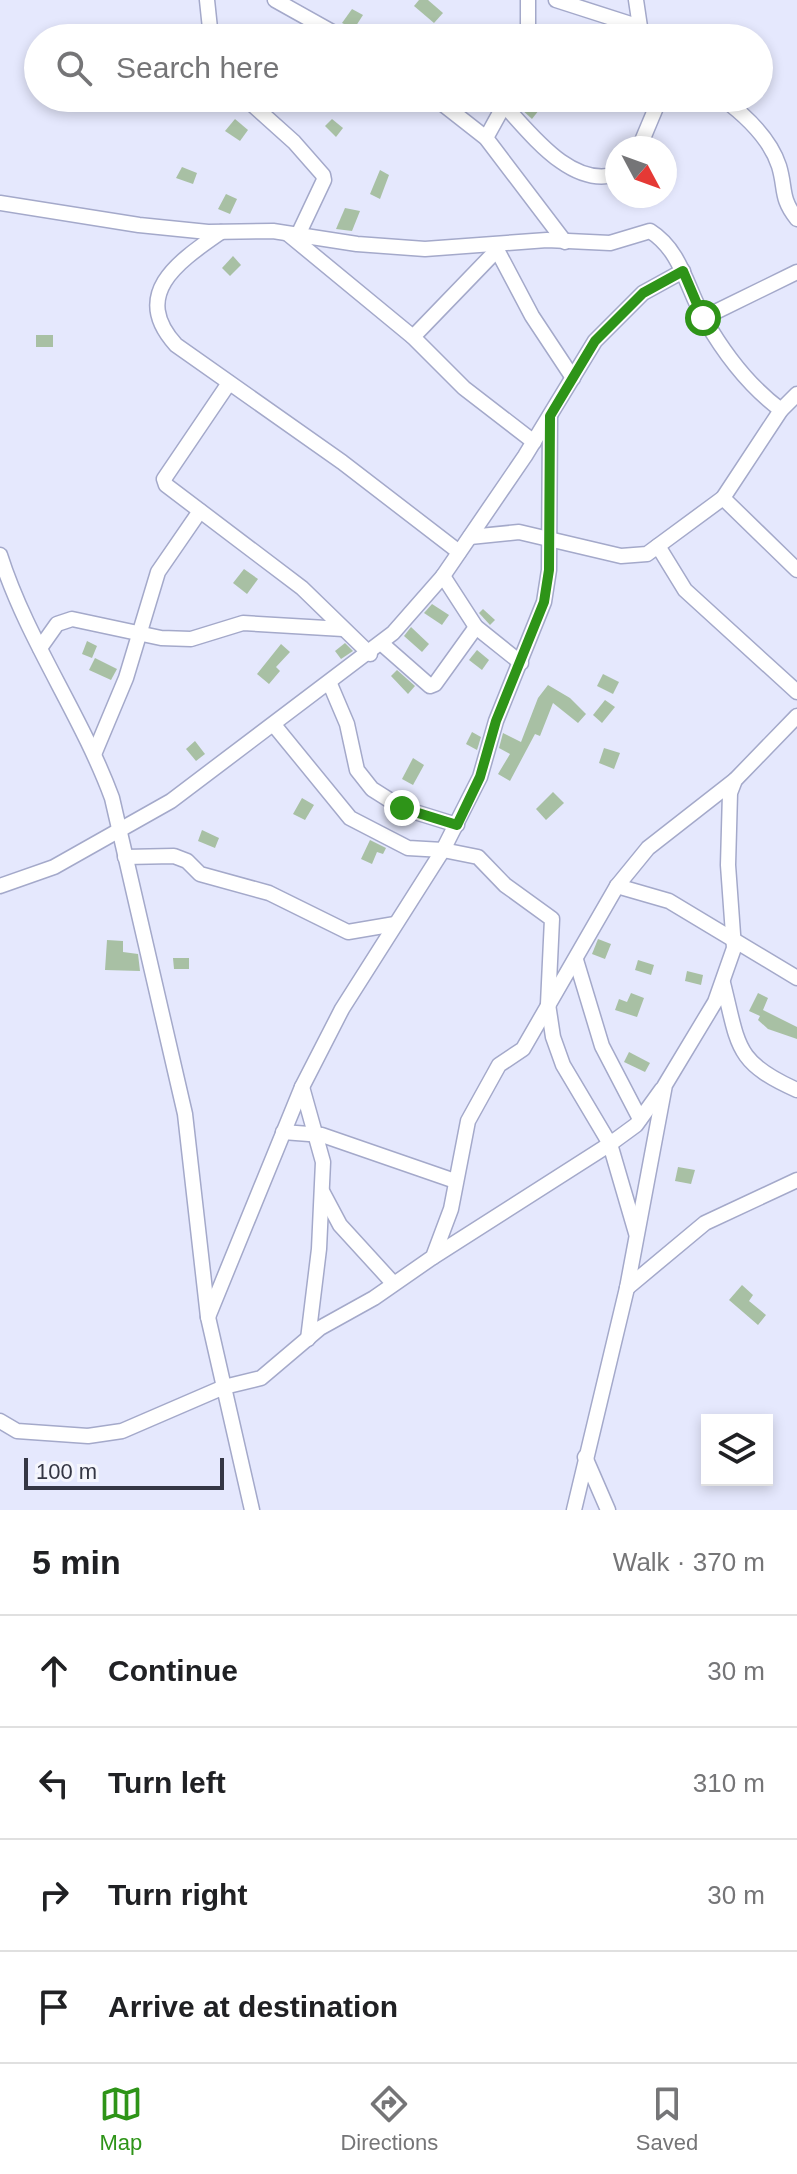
<!DOCTYPE html>
<meta charset="utf-8">
<style>
:root{--surface:#fff;--page:#f2f2f2;--text:#202124;--muted:#757577;--line:#e0e0e0;--accent:#2e9418}
body{margin:0;font-family:Helvetica,sans-serif;background:var(--page);color:var(--text)}
.controls{position:absolute;right:24px;bottom:24px;display:grid;overflow:hidden;border-radius:0px;box-shadow:0 4px 12px #0003}
.controls button{width:72px;height:72px;display:grid;place-items:center;padding:0;border:0;border-bottom:2px solid var(--line);background:var(--surface);color:var(--text);font:40px sans-serif}
.compass{position:absolute;left:605px;top:136px;width:72px;height:72px;border-radius:50%;background:var(--surface);box-shadow:0 4px 12px #0003;rotate:131deg}
.scale{position:absolute;left:24px;bottom:20px;width:200px;box-sizing:border-box;padding-left:8px;border:4px solid #343644;border-top:0;font-size:22px;line-height:28px;white-space:nowrap;color:#343644;-webkit-text-stroke:6px #f5f6fd;paint-order:stroke}
.stop{position:absolute;width:24px;height:24px;margin:-18px;border:6px solid #2e9418;border-radius:50%;background:#fff}
.stop.end{background:#2e9418;border-color:#fff;box-shadow:0 2px 8px #0008}
.list{margin:0;padding:0;list-style:none}
h2{display:flex;justify-content:space-between;align-items:center;height:104px;margin:0;padding:0 32px;font-size:34px}
h2 small{font-size:26px;font-weight:400;color:var(--muted)}
.list li{display:grid;grid-template-columns:52px 1fr auto;gap:24px;align-items:center;box-sizing:border-box;height:112px;padding:0 32px;border-top:2px solid var(--line)}
.list b{display:block;font-size:30px;white-space:nowrap}
.list em{font-size:26px;font-style:normal;color:var(--muted)}
.icon{flex:none;width:44px;height:44px;fill:none;stroke:currentColor;stroke-width:2;stroke-linecap:round;stroke-linejoin:round}
.map{position:relative;flex:none;width:797px;height:1510px;overflow:hidden}
.search{position:absolute;background:var(--surface);box-shadow:0 4px 12px #0003;left:24px;right:24px;top:24px;height:88px;display:flex;align-items:center;gap:20px;box-sizing:border-box;padding:0 28px;border-radius:44px;color:var(--muted);font-size:30px}
.sheet{height:552px;background:var(--surface)}
nav{display:flex;justify-content:space-around;align-items:center;box-sizing:border-box;height:112px;border-top:2px solid var(--line);background:var(--surface);font-size:22px;color:var(--muted)}
nav a{display:grid;justify-items:center;gap:4px}
nav .on{color:var(--accent)}
.map>svg:first-child{display:block}
</style>
<div class="map">
<svg width="797" height="1510" viewBox="0 0 797 1510">
<rect width="100%" height="100%" fill="#e5e8fd"/>
<g fill="#a8c0a4">
<path d="M419,0H428L443,13L434,23L414,6Z"/>
<path d="M352,9L363,15L354,29L342,23Z"/>
<path d="M287,98H317L304,112Z"/>
<path d="M595,98H630L624,110Z"/>
<path d="M528,99L539,110L532,119L520,108Z"/>
<path d="M235,119L248,130L240,141L225,131Z"/>
<path d="M332,119L343,128L336,137L325,126Z"/>
<path d="M182,167L197,173L193,184L176,178Z"/>
<path d="M380,170L389,175L380,199L370,194Z"/>
<path d="M226,194L237,199L230,214L218,209Z"/>
<path d="M345,208L360,211L352,231L336,229Z"/>
<path d="M233,256L241,265L230,276L222,268Z"/>
<rect x="36" y="335" width="17" height="12"/>
<path d="M244,569L258,579L247,594L233,583Z"/>
<path d="M432,604L449,615L442,625L424,613Z"/>
<path d="M483,609L495,620L490,625L479,613Z"/>
<path d="M411,627L429,644L422,652L404,636Z"/>
<path d="M87,641L97,646L92,658L82,654Z"/>
<path d="M345,643L353,651L341,659L335,651Z"/>
<path d="M281,644L290,652L276,667L280,671L269,684L257,674Z"/>
<path d="M477,650L489,660L482,670L469,660Z"/>
<path d="M95,658L117,669L111,680L89,670Z"/>
<path d="M397,670L415,686L408,694L391,676Z"/>
<path d="M603,674L619,682L613,694L597,686Z"/>
<path d="M548,685L570,698L586,714L578,723L553,703L540,736L535,734L510,781L498,774L510,754L499,748L503,733L521,742L538,698Z"/>
<path d="M605,700L615,707L602,723L593,715Z"/>
<path d="M472,732L481,737L477,750L466,744Z"/>
<path d="M195,741L205,754L196,761L186,749Z"/>
<path d="M604,748L620,753L614,769L599,763Z"/>
<path d="M413,758L424,765L413,785L402,779Z"/>
<path d="M553,792L564,803L546,820L536,809Z"/>
<path d="M302,798L314,805L305,820L293,814Z"/>
<path d="M202,830L219,838L215,848L198,841Z"/>
<path d="M370,840L386,848L383,854L377,852L372,864L361,859Z"/>
<path d="M598,939L611,944L605,959L592,954Z"/>
<path d="M107,940L123,941V952L138,954L140,971L105,970Z"/>
<path d="M173,958H189V969H174Z"/>
<path d="M638,960L654,965L651,975L635,970Z"/>
<path d="M687,971L703,975L701,985L685,981Z"/>
<path d="M631,993L644,998L637,1017L615,1010L619,999L627,1002Z"/>
<path d="M758,993L768,998L763,1010L797,1027V1039L768,1029L758,1020L760,1016L749,1011Z"/>
<path d="M629,1052L650,1063L645,1072L624,1062Z"/>
<path d="M678,1167L695,1170L691,1184L675,1181Z"/>
<path d="M742,1285L753,1295L749,1301L766,1315L758,1325L729,1300Z"/>
</g>
<g fill="none" stroke-linecap="round" stroke-linejoin="round">
<g stroke="#a4a9ca" stroke-width="17">
<g id="street">
<path d="M207,0L211,38"/>
<path d="M275,0L343,38"/>
<path d="M528,0V38"/>
<path d="M556,0L640,27"/>
<path d="M636,0L640,27L648,38"/>
<path d="M245,98L294,142L323,175L324,180L298,235"/>
<path d="M435,98L486,138L565,242"/>
<path d="M722,98C745,115 770,138 779,166C786,189 780,198 797,219"/>
<path d="M504,105C531,134 572,189 617,174"/>
<path d="M486,138L508,98"/>
<path d="M639,148L660,98"/>
<path d="M0,203L139,225L208,232L273,231L357,244L425,249L547,240L610,243L650,231C682,251 687,290 705,320C724,353 750,387 781,410"/>
<path d="M221,232C181,260 129,293 176,345L342,462L459,552"/>
<path d="M288,234L413,337L464,388L534,442"/>
<path d="M495,246L532,316L573,378"/>
<path d="M703,318L797,272"/>
<path d="M413,337L497,250"/>
<path d="M229,383L164,479L166,485L302,588L370,654"/>
<path d="M723,498L797,570"/>
<path d="M470,537L519,532L621,556L647,554L723,498L781,410L797,394"/>
<path d="M658,546L685,590L797,692"/>
<path d="M0,555C27,640 81,714 112,798L185,1114L208,1317L252,1510"/>
<path d="M443,576L476,627L521,663"/>
<path d="M381,643L430,686L435,684L476,627"/>
<path d="M40,648L57,624L72,619L161,638L191,639L243,623L343,629"/>
<path d="M330,684L347,724L357,770L372,789L402,808L457,825"/>
<path d="M274,725L350,818L408,848L443,850L478,857L505,885L552,919L548,1004L553,1037L563,1065L610,1144L636,1233"/>
<path d="M95,752L126,678L158,572L200,511"/>
<path d="M125,857L174,856L187,861L200,874L269,893L348,932L395,924"/>
<path d="M0,886L54,867L171,801L393,633L443,576L525,456L595,341L643,293L683,271"/>
<path d="M617,886L669,901L797,978"/>
<path d="M576,960L602,1046L640,1119"/>
<path d="M723,983C739,1046 734,1062 797,1090"/>
<path d="M302,1087L323,1162L319,1249L308,1339"/>
<path d="M283,1132L322,1135L455,1181"/>
<path d="M323,1193L340,1225L393,1283"/>
<path d="M433,1257L610,1144L636,1125L662,1089"/>
<path d="M627,1288L705,1223L797,1180"/>
<path d="M208,1317L302,1087L342,1009L443,850L480,777L496,721L544,602L549,570L550,416"/>
<path d="M0,1421L17,1431L88,1436L122,1431L224,1387L261,1378L320,1328L374,1298L433,1257L451,1209L468,1121L499,1065L523,1049L617,886L648,848L735,780"/>
<path d="M585,1457L608,1510"/>
<path d="M574,1510L627,1288L665,1085L715,1002L734,948L728,865L730,793L735,780L797,716"/>
</g>
</g>
<use href="#street" stroke="#fff" stroke-width="14"/>
</g>
<g fill="none" stroke-linecap="round" stroke-linejoin="round">
<path stroke="#2e9418" stroke-width="10" d="M402,808L457,825L480,777L496,721L544,602L549,570L550,416L595,341L643,293L683,271L703,318"/>
</g>
</svg>
<div class="controls">
<button><svg class="icon" aria-label="layers" viewBox="0 0 24 24"><path d="M12 4l9 5-9 5-9-5zM3 14l9 5 9-5"/></svg></button>
</div>
<svg class="compass" viewBox="-18 -18 36 36"><path d="M0-13l5 13h-10z" fill="#e53935"/><path d="M0 13l5-13h-10z" fill="#757577"/></svg>
<div class="scale">100 m</div>
<div class="stop" style="left:703px;top:318px"></div>
<div class="stop end" style="left:402px;top:808px"></div>
<div class="search"><svg class="icon" aria-label="search" viewBox="0 0 24 24"><circle cx="10" cy="10" r="6"/><path d="M15 15l6 6"/></svg>Search here</div>
</div>
<section class="sheet">
<h2>5 min<small>Walk · 370 m</small></h2>
<ul class="list">
<li><svg class="icon" aria-label="ahead" viewBox="0 0 24 24"><path d="M12 20V5M6 11l6-6 6 6"/></svg><div><b>Continue</b></div><em>30 m</em></li>
<li><svg class="icon" aria-label="left" viewBox="0 0 24 24"><path d="M17 20v-9H6M10 6l-5 5 5 5"/></svg><div><b>Turn left</b></div><em>310 m</em></li>
<li><svg class="icon" aria-label="right" viewBox="0 0 24 24"><path d="M7 20v-9h11M14 6l5 5-5 5"/></svg><div><b>Turn right</b></div><em>30 m</em></li>
<li><svg class="icon" aria-label="arrive" viewBox="0 0 24 24"><path d="M6 21V4h12l-3 4 3 4H6"/></svg><div><b>Arrive at destination</b></div></li>
</ul>
</section>
<nav>
<a class="on"><svg class="icon" aria-label="map" viewBox="0 0 24 24"><path d="M3 6l6-2 6 2 6-2v14l-6 2-6-2-6 2zM9 4v14M15 6v14"/></svg>Map</a>
<a><svg class="icon" aria-label="directions" viewBox="0 0 24 24"><path d="M12 3l9 9-9 9-9-9zM9 14v-3h6M13 9l2 2-2 2"/></svg>Directions</a>
<a><svg class="icon" aria-label="saved" viewBox="0 0 24 24"><path d="M7 4h10v16l-5-4-5 4z"/></svg>Saved</a>
</nav>
